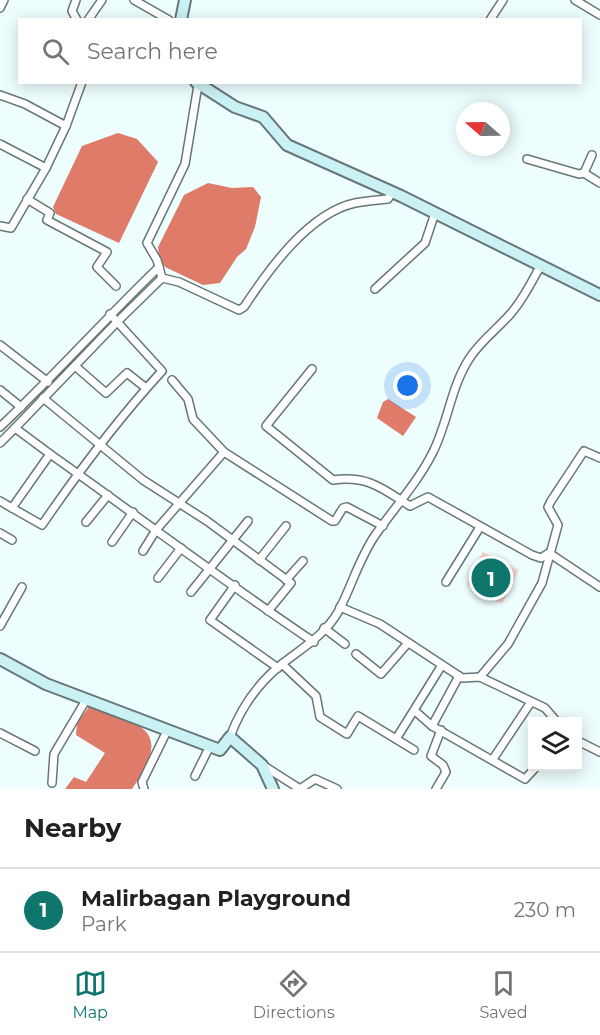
<!DOCTYPE html>
<style>
:root{--surface:#fff;--page:#f2f2f2;--text:#202124;--muted:#757577;--line:#e0e0e0;--accent:#0f766e}
body{margin:0;font-family:Montserrat,sans-serif;background:var(--page);color:var(--text)}
.controls{position:absolute;right:18px;bottom:18px;display:grid;overflow:hidden;border-radius:0px;box-shadow:0 3px 15px #0003}
.controls button{width:54px;height:54px;display:grid;place-items:center;padding:0;border:0;border-bottom:2px solid var(--line);background:var(--surface);color:var(--text);font:30px sans-serif}
.compass{position:absolute;left:456px;top:102px;width:54px;height:54px;border-radius:50%;background:var(--surface);box-shadow:0 3px 15px #0003;rotate:290deg}
.you{position:absolute;left:408px;top:386px;width:21px;height:21px;margin:-15px;border:4px solid #fff;border-radius:50%;background:#1a73e8;box-shadow:0 0 0 9px #1a73e833}
.badge{display:grid;place-items:center;width:39px;height:39px;border-radius:50%;background:var(--accent);color:#fff;font-size:20px;font-weight:700}
.pin{position:absolute;translate:-50% -50%;border:3px solid #fff;box-shadow:0 2px 6px #0006}
.list{margin:0;padding:0;list-style:none}
h2{display:flex;justify-content:space-between;align-items:center;height:78px;margin:0;padding:0 24px;font-size:26px}
h2 small{font-size:20px;font-weight:400;color:var(--muted)}
.list li{display:grid;grid-template-columns:39px 1fr auto;gap:18px;align-items:center;box-sizing:border-box;height:84px;padding:0 24px;border-top:2px solid var(--line)}
.list b{display:block;font-size:22px;white-space:nowrap}
.list p{margin:0;font-size:20px;white-space:nowrap;color:var(--muted)}
.list em{font-size:20px;font-style:normal;color:var(--muted)}
.icon{flex:none;width:33px;height:33px;fill:none;stroke:currentColor;stroke-width:2;stroke-linecap:round;stroke-linejoin:round}
.map{position:relative;flex:none;width:600px;height:789px;overflow:hidden}
.search{position:absolute;background:var(--surface);box-shadow:0 3px 15px #0003;left:18px;right:18px;top:18px;height:66px;display:flex;align-items:center;gap:15px;box-sizing:border-box;padding:0 21px;border-radius:0px;color:var(--muted);font-size:22px}
.sheet{height:162px;background:var(--surface)}
nav{display:flex;justify-content:space-around;align-items:center;box-sizing:border-box;height:84px;border-top:2px solid var(--line);background:var(--surface);font-size:16px;color:var(--muted)}
nav a{display:grid;justify-items:center;gap:3px}
nav .on{color:var(--accent)}
.map>svg:first-child{display:block}
</style>
<div class="map">
<svg width="600" height="789" viewBox="0 0 600 789">
<rect width="100%" height="100%" fill="#eefdfe"/>
<path fill="#f7d6cf" d="M483,552L519,570L502,604L468,586V576Z"/>
<g fill="#de7b69">
<path d="M118,133L137,139L158,162L119,243L56,214L53,207L82,146Z"/>
<path d="M208,183L232,188L253,187L261,197L255,227L246,249L237,257L220,283L203,285L165,267L159,258L158,247L184,195Z"/>
<path d="M388,399L416,417L403,436L377,418L383,402Z"/>
<path d="M91,704C144,727 173,729 132,789H65L74,777L86,782L105,753L76,735L77,723Z"/>
</g>
<g fill="none" stroke-linecap="round" stroke-linejoin="round">
<g stroke="#677778" stroke-width="10">
<g id="street">
<path d="M76,0L72,11L77,20"/>
<path d="M134,0L169,20"/>
<path d="M575,0L600,15"/>
<path d="M0,8L4,0"/>
<path d="M88,20L102,0"/>
<path d="M490,20L503,0"/>
<path d="M0,95L25,104L66,126"/>
<path d="M0,144L46,168"/>
<path d="M527,159L579,174L584,173L592,155"/>
<path d="M584,173L600,183"/>
<path d="M27,199L50,213L47,220L107,252L97,267L116,286"/>
<path d="M0,226L11,228L46,168L66,126L82,82"/>
<path d="M162,278L157,260L147,243L185,164L198,85"/>
<path d="M375,289L425,243L435,213"/>
<path d="M110,314L162,371C118,419 79,471 42,525L12,508L50,454C138,516 224,582 314,642"/>
<path d="M0,345L48,382"/>
<path d="M75,366L106,393L127,373L146,388"/>
<path d="M312,369L266,426L333,480C367,475 382,488 410,506L428,497L532,555L541,558L549,553L600,587"/>
<path d="M172,380L188,399L193,419L224,452L332,521H335L343,508L347,507L383,526"/>
<path d="M0,390L21,407"/>
<path d="M43,398L143,480L207,521L291,583L268,611"/>
<path d="M0,427C55,375 105,319 159,267"/>
<path d="M15,428L117,322L162,278L179,282L239,310L244,307C269,269 309,213 355,203C366,201 377,200 388,199L392,192"/>
<path d="M0,443L15,428L50,454"/>
<path d="M0,501L12,508"/>
<path d="M86,522L108,495"/>
<path d="M0,533L12,540"/>
<path d="M112,542L133,512"/>
<path d="M143,551L156,530L224,452"/>
<path d="M259,560L286,526"/>
<path d="M158,578L181,548"/>
<path d="M286,580L303,561"/>
<path d="M446,582L480,527"/>
<path d="M235,585L210,620L278,668"/>
<path d="M191,592L248,521"/>
<path d="M340,607L380,624L462,678L480,677L545,708L557,722"/>
<path d="M0,626L22,587"/>
<path d="M324,628L345,644"/>
<path d="M356,654L381,674L408,643"/>
<path d="M282,664L316,696L320,717L347,734L358,716L396,739L442,665"/>
<path d="M480,677L508,644L542,583L558,525L548,507L551,501L584,451L600,458"/>
<path d="M415,711L432,726L525,779L537,766"/>
<path d="M432,726L459,676"/>
<path d="M0,733L35,751"/>
<path d="M230,737C241,707 257,684 282,664C302,648 325,635 338,612C352,586 359,558 376,534C395,507 418,482 433,452C448,422 451,387 469,359C481,340 499,328 512,312C524,298 532,281 541,265"/>
<path d="M396,739L414,750"/>
<path d="M578,741L600,752"/>
<path d="M493,759L531,702"/>
<path d="M264,766L300,789L315,779L337,789"/>
<path d="M195,776L210,746"/>
<path d="M52,783L54,754L86,700"/>
<path d="M144,789L142,782L167,731"/>
<path d="M436,789L446,772L443,765L431,756L441,730"/>
</g>
</g>
<g stroke="#677778" stroke-width="14">
<g id="secondary">
<path d="M181,20L185,0"/>
<path d="M196,82L235,107L263,117L287,145L401,196L600,295"/>
<path d="M0,659L46,684L220,750L230,737L262,765L273,789"/>
</g>
</g>
<use href="#street" stroke="#fff" stroke-width="7"/>
<use href="#secondary" stroke="#caf2f5" stroke-width="10"/>
</g>
</svg>
<div class="controls">
<button><svg class="icon" aria-label="layers" viewBox="0 0 24 24"><path d="M12 4l9 5-9 5-9-5zM3 14l9 5 9-5"/></svg></button>
</div>
<svg class="compass" viewBox="-18 -18 36 36"><path d="M0-13l5 13h-10z" fill="#e53935"/><path d="M0 13l5-13h-10z" fill="#757577"/></svg>
<div class="you"></div>
<div class="pin badge" style="left:491px;top:578px">1</div>
<div class="search"><svg class="icon" aria-label="search" viewBox="0 0 24 24"><circle cx="10" cy="10" r="6"/><path d="M15 15l6 6"/></svg>Search here</div>
</div>
<section class="sheet">
<h2>Nearby<small></small></h2>
<ul class="list">
<li><span class="badge">1</span><div><b>Malirbagan Playground</b><p>Park</p></div><em>230 m</em></li>
</ul>
</section>
<nav>
<a class="on"><svg class="icon" aria-label="map" viewBox="0 0 24 24"><path d="M3 6l6-2 6 2 6-2v14l-6 2-6-2-6 2zM9 4v14M15 6v14"/></svg>Map</a>
<a><svg class="icon" aria-label="directions" viewBox="0 0 24 24"><path d="M12 3l9 9-9 9-9-9zM9 14v-3h6M13 9l2 2-2 2"/></svg>Directions</a>
<a><svg class="icon" aria-label="saved" viewBox="0 0 24 24"><path d="M7 4h10v16l-5-4-5 4z"/></svg>Saved</a>
</nav>
